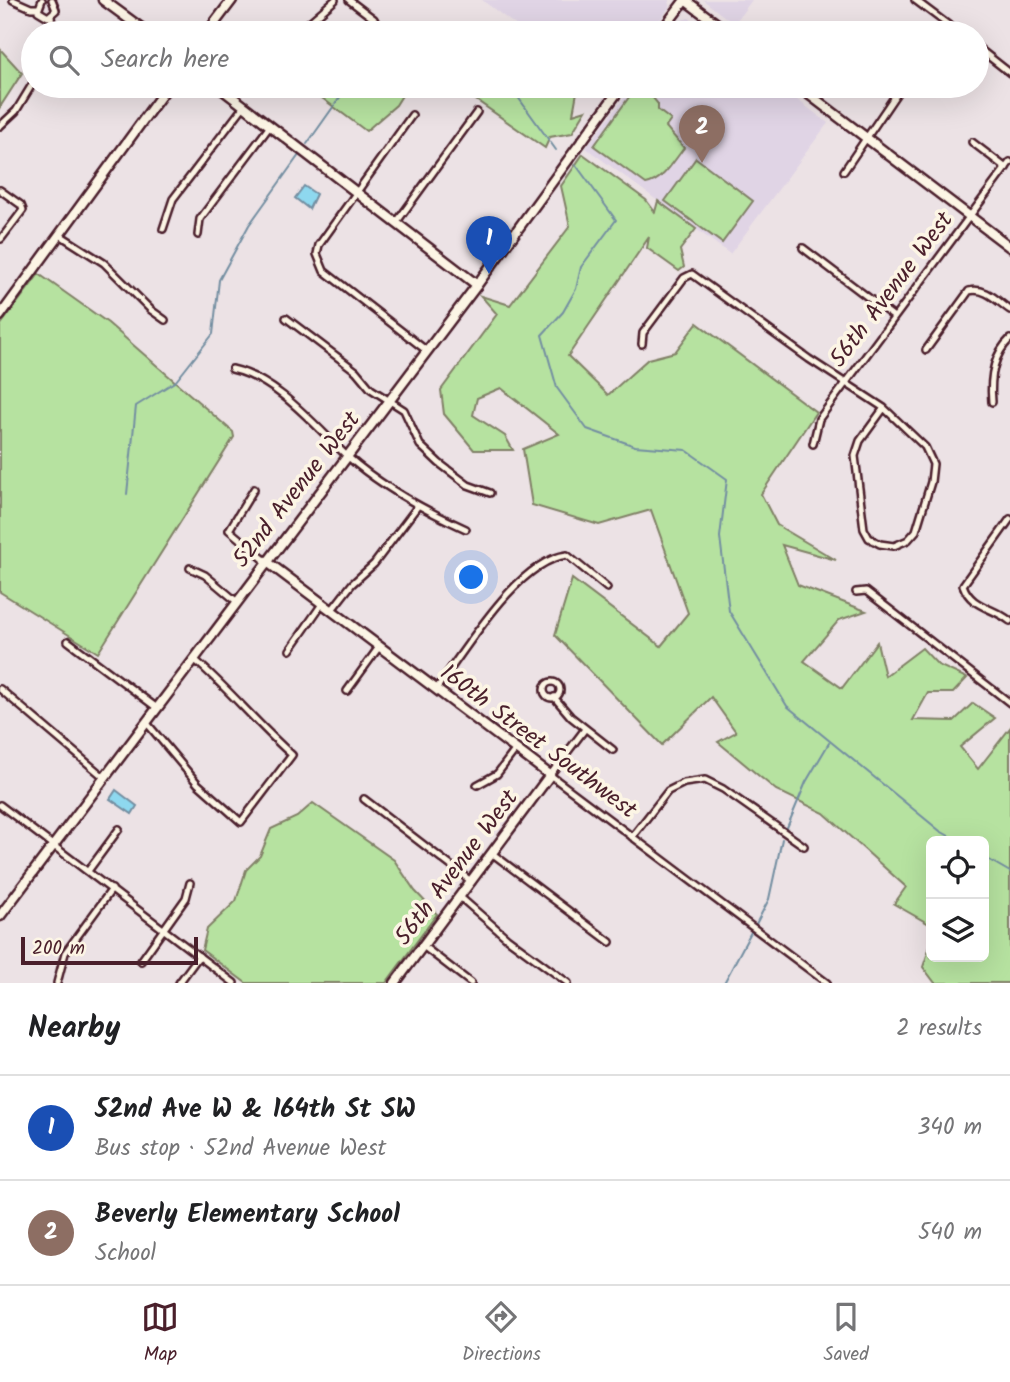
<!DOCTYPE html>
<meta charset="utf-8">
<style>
:root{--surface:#fff;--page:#f6f6f6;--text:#202124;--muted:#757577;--line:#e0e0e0;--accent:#4a1f2b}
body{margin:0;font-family:Kalam,sans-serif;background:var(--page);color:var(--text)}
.controls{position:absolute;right:21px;bottom:21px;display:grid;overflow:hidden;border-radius:10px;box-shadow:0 7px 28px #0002}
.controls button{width:63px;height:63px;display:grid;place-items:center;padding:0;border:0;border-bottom:2px solid var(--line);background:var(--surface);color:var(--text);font:35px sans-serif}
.scale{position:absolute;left:21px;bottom:18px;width:177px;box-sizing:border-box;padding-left:7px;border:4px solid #4a1f2b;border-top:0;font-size:19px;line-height:24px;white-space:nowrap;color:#4a1f2b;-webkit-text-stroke:5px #fcf5e5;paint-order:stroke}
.you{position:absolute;left:472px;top:578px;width:24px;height:24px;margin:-18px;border:5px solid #fff;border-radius:50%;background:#1a73e8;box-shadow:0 0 0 10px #1a73e833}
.badge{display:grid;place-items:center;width:46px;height:46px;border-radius:50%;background:var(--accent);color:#fff;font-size:23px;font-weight:700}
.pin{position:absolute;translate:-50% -58px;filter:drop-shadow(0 2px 4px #0008)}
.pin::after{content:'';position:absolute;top:37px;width:24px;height:21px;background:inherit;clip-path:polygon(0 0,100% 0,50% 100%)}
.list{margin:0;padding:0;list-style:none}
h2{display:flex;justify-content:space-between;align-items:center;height:91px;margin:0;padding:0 28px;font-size:30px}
h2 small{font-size:23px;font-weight:400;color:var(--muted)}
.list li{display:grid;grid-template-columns:46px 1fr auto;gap:21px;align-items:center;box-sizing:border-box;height:105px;padding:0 28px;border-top:2px solid var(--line)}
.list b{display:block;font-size:26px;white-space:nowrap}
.list p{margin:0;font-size:23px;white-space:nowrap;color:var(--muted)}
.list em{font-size:23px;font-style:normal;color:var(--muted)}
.icon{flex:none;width:38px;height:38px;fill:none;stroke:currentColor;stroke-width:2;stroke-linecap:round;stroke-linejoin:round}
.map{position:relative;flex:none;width:1010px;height:983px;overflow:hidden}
.search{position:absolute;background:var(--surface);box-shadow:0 7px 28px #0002;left:21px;right:21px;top:21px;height:77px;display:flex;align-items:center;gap:18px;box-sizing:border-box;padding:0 24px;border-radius:38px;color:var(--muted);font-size:26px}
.sheet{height:301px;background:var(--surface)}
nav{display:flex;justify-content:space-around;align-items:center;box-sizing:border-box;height:98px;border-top:2px solid var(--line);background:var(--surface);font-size:19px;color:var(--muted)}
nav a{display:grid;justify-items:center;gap:4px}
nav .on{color:var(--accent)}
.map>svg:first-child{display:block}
</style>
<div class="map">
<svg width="1010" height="983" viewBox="0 0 1010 983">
<rect width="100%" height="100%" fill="#ece2e5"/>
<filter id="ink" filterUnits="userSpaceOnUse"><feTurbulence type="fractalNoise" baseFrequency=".0143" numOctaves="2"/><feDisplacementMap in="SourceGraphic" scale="14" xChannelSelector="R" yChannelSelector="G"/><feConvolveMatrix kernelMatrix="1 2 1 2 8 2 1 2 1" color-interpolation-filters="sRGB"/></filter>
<g filter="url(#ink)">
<g fill="#e0d4e5">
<path d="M482,0H669L670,6L651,33H526Z"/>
<path d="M703,0H752L734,24Z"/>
<path d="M689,18L709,33H672L682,20Z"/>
<path d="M633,86H779L828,123L730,254L586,148Z"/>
</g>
<g fill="#b6e2a0" stroke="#808066" stroke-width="2">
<path d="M429,23L445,33H387Z"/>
<path d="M0,49L22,73L0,107Z"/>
<path d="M306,86H582L577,92L573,114L586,110L572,133L550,137L545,148L463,91L406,89L396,105L366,131Z"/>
<path d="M632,93H649L658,104V110L671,120L666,127L684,148C673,162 663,181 646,184L594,146Z"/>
<path d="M583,154L646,200L655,212L658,201L696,229L680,250L684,267L679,271L647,248L649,237L568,356L608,395L648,359L675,352L697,323L816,412L761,494L777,525L836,560L782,545L798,585L866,611L839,620L804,661L842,688L877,642L885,676L922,648L938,665L967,678L953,693H928L913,720L954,721L973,703L995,718L960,747L978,769L1010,728V983H935L923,967L931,943V957H984V841H931V925L894,904L906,887L824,813L776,790L718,742L736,732L711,697L662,745L555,635L572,579L661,646L688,613L651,510L599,525L532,505L523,449L559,434L501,388L477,398L473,415L505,436L513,450H474L444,414L441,390L497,314L481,296L510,305L570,226L561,186Z"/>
<path d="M696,158L753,201L722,243L665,201Z"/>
<path d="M39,274L108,323L233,432L234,437L98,653L0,592V326Z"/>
<path d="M313,803L394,860L415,891L437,914L386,983H246L202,950L207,929L236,901L246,870L260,856L271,829L297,817Z"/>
</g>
<g fill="#8ed8ef" stroke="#738ea1" stroke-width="2">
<path d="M304,186L316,194L309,209L295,198Z"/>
<path d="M116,790L137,806L132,814L110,799Z"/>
</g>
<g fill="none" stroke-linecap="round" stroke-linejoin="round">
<g stroke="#738ea1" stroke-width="2">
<path d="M510,86L556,150"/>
<path d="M307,144L348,86"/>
<path d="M576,165L616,220L581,267L576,289L563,312L542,335L557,388L587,429L635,446L686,450L727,479L720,537L729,611L787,706L940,831L958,841"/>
<path d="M127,494L136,406L176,381L213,334L219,280L249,225L299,155"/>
<path d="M786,830L806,782L829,743"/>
<path d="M984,857L1010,872"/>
<path d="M756,924L769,899L782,839"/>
<path d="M724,983L751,932"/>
</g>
<g stroke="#4a1f2b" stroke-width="10">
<g id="street">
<path d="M13,0L31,8H38"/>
<path d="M42,0L38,11L48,17L56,10L52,0"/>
<path d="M349,0L374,19L378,28"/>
<path d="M915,0L959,33"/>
<path d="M51,16L53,33"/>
<path d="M298,32L335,0"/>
<path d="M977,47L1010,73"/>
<path d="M412,115L319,245L317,254L324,271L427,351"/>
<path d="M0,126L16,111L33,83"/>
<path d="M972,142L1006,168"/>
<path d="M844,171L899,90"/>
<path d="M0,190L21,205L23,210L1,239"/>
<path d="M396,223L477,112"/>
<path d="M163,229L173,199L244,106"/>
<path d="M60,235L104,263L151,310L165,320"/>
<path d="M198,235L200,219L270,126"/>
<path d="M803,248L894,317"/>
<path d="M286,318L356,371L371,389L404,410L420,445L439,463L468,485L490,493"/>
<path d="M642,344L643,333L684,278L692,274L809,359L884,408L925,447L933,464L931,482L916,531L908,540L894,546L880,544L869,538L864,529L855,456L860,441L884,408"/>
<path d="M926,350L969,291C986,287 997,301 1010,310"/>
<path d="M232,369C277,379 315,426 347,456C382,487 424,510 466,529"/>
<path d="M992,402C990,380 993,355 1010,339"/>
<path d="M813,444L819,419L1010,162"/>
<path d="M254,489L229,530L266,561"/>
<path d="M1010,519L963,585C971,608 993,607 1010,621"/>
<path d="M190,568L205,575L236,601"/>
<path d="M856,592L866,591L1010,703"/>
<path d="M331,611L352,584L374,564L417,507"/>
<path d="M68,641L157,708"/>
<path d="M290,650L322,604"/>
<circle cx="552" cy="690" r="8"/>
<path d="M0,689L105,778"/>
<path d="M436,689C465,651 517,561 567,555L607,588"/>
<path d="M347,691L379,647"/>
<path d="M554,697L571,717L613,750"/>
<path d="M146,722L198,784L241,822L292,755C257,724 229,689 194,659"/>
<path d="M585,729L550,775L827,983"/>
<path d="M477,785L497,774L516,749"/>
<path d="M364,799L472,882"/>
<path d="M0,805L234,983"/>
<path d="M632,837L668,791L684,783L705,780L723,789L804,846"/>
<path d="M493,854L610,942"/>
<path d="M88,871L119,829"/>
<path d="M460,897L507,938L568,983"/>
<path d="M423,946L471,983"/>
<path d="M141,961L186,898L190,883"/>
<path d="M57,983L65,953L112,889"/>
<path d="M179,983L199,956"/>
</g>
</g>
<g stroke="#4a1f2b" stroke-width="13">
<g id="secondary">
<path d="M103,0L148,33"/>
<path d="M685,0L729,33"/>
<path d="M207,33L232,0"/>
<path d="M660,33L685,0"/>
<path d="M218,86L477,285"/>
<path d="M798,86L1010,247"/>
<path d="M0,316L168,86"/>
<path d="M266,561L550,775L395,983"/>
<path d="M0,916L477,285L622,86"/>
</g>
</g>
<use href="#street" stroke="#fcf5e5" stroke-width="5"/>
<use href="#secondary" stroke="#fcf5e5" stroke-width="8"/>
</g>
</g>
<g text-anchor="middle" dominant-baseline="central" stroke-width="7" stroke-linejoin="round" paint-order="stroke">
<g font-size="24" fill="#4a1f2b" stroke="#fcf5e5">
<text transform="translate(892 290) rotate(-53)">56th Avenue West</text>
<text transform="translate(297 490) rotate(-52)">52nd Avenue West</text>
<text transform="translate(538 742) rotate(37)">160th Street Southwest</text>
<text transform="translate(457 868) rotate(-53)">56th Avenue West</text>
</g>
</g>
</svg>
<div class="controls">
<button><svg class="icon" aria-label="locate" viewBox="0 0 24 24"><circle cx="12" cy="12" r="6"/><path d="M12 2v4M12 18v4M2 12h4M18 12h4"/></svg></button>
<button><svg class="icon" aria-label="layers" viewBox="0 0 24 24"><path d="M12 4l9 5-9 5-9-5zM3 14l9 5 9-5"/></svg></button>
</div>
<div class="scale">200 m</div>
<div class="you"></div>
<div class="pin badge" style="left:489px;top:274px;background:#1a4fb4">1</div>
<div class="pin badge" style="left:702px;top:163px;background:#8d6e63">2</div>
<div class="search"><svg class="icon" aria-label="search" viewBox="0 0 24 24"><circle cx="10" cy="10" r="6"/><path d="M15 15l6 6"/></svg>Search here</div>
</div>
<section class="sheet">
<h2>Nearby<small>2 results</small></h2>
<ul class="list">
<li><span class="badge" style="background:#1a4fb4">1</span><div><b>52nd Ave W &amp; 164th St SW</b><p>Bus stop · 52nd Avenue West</p></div><em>340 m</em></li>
<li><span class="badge" style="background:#8d6e63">2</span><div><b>Beverly Elementary School</b><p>School</p></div><em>540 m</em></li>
</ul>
</section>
<nav>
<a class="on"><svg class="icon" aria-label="map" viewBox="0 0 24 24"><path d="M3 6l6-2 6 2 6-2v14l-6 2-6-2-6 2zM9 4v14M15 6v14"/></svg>Map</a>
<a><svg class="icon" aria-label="directions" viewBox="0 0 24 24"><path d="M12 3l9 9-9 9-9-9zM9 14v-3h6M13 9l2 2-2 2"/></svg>Directions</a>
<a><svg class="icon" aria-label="saved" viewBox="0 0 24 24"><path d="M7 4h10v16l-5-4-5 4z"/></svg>Saved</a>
</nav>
